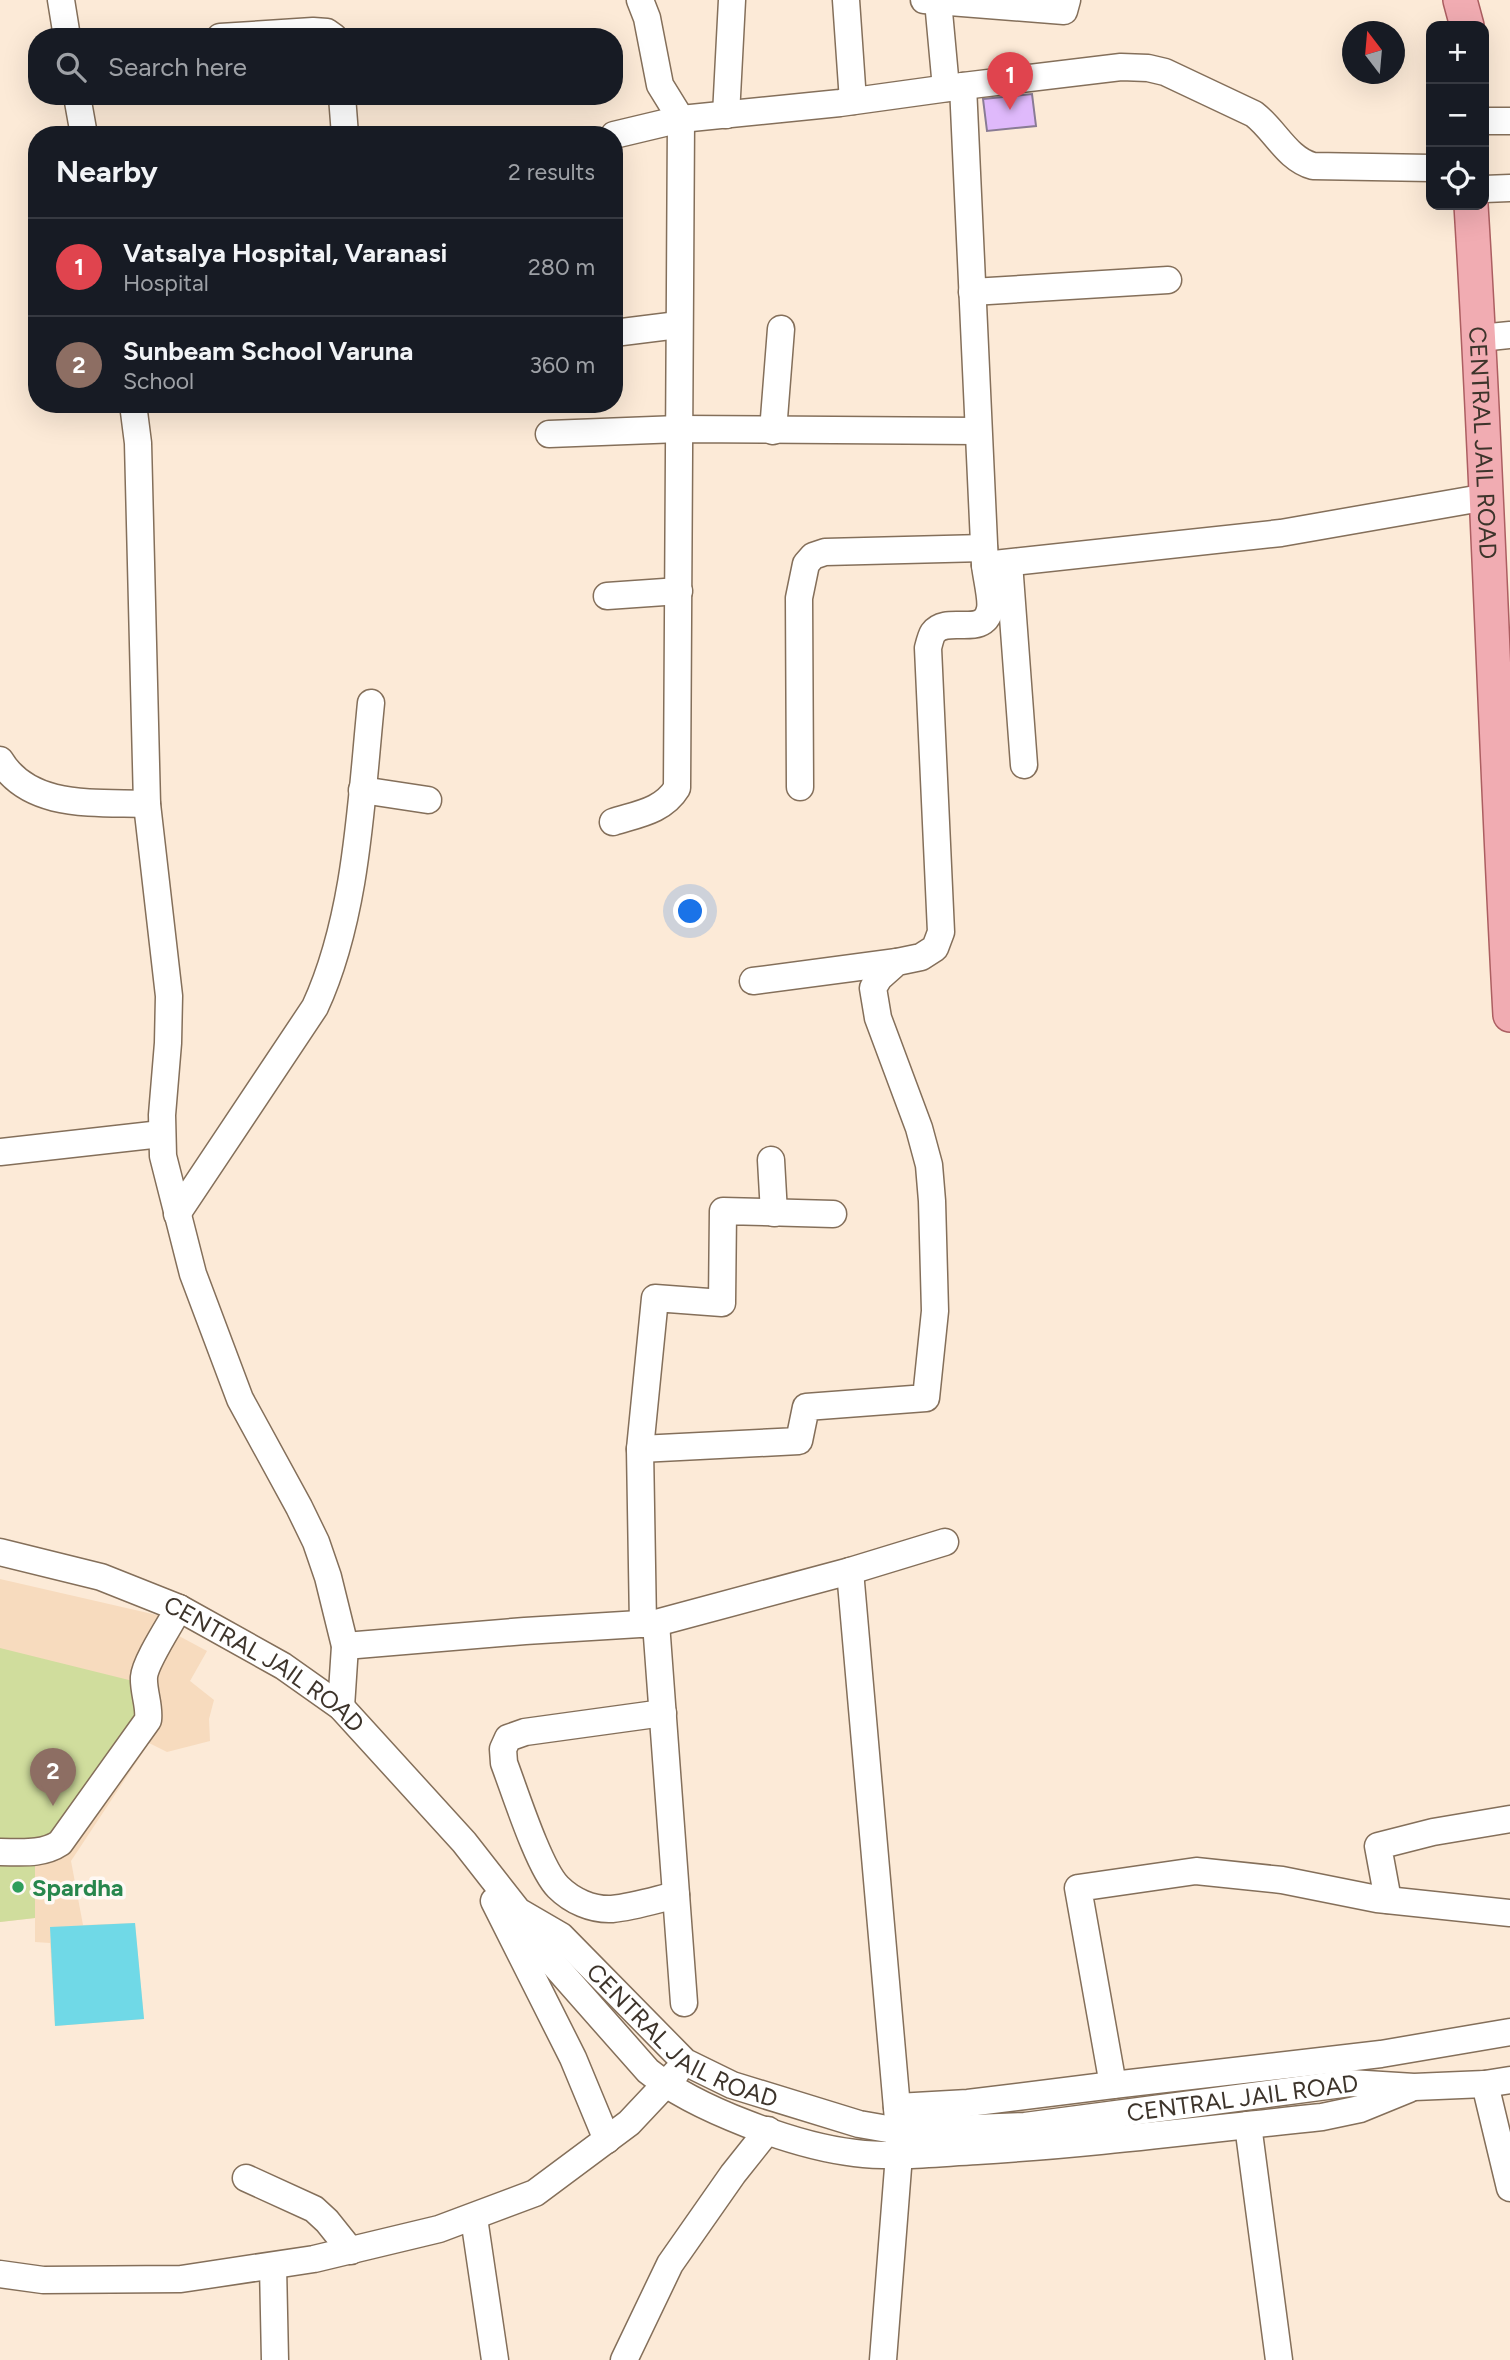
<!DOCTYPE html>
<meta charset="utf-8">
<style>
:root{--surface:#171b24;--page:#20242c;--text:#f1f3f6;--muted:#9ea1a6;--line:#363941;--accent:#b45309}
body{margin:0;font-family:Figtree,sans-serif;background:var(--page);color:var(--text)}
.controls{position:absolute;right:21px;top:21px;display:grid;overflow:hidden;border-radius:14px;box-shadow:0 7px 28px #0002}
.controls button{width:63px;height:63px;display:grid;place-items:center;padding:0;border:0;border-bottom:2px solid var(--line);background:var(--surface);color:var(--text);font:35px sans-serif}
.compass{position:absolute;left:1342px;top:21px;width:63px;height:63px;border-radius:50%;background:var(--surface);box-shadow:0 7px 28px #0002;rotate:344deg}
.you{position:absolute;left:691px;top:912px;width:24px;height:24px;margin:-18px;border:5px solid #fff;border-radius:50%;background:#1a73e8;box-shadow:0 0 0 10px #1a73e833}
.badge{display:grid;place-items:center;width:46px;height:46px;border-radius:50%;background:var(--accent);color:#fff;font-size:23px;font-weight:700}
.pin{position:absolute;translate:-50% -58px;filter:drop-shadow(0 2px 4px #0008)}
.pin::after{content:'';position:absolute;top:37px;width:24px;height:21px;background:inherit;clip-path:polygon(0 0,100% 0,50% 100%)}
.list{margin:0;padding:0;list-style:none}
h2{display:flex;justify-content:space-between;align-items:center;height:91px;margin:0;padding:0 28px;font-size:30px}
h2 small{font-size:23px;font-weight:400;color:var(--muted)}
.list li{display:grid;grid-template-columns:46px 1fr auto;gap:21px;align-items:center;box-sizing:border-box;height:98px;padding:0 28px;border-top:2px solid var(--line)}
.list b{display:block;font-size:26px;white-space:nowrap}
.list p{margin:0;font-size:23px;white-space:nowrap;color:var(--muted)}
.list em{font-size:23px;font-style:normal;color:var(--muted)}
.icon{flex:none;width:38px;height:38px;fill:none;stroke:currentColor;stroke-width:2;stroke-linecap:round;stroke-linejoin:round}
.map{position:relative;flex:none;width:1510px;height:2360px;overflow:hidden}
.search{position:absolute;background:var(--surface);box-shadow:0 7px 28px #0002;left:28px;top:28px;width:595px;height:77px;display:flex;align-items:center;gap:18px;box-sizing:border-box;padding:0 24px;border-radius:28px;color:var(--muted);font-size:26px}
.panel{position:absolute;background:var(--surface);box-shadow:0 7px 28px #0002;left:28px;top:126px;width:595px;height:287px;border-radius:28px}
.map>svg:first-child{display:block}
</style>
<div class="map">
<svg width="1510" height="2360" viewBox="0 0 1510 2360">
<rect width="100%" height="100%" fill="#fcead7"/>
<path fill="#f7dbbe" d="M0,1579L183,1621L179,1636L207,1651L190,1681L214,1700L209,1719L210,1741L167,1752L149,1743L71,1861L83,1925L135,1923L144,2019L55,2026L50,1943L35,1942V1918L0,1922Z"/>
<g fill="#d0dd9d">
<path d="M0,1648L133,1681L144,1719L51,1842L0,1843Z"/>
<path d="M35,1853V1918L0,1922V1855Z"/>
</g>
<path fill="#70d9e7" d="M135,1923L144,2019L55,2026L50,1927Z"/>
<path fill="#dfb9fb" stroke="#897b94" stroke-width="2" d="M1032,94L1036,126L987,131L983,99Z"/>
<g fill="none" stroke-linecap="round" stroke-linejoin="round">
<g stroke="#846f5a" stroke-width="29">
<g id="minor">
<path d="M61,0L67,37"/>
<path d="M846,0L853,101"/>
<path d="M924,0L1064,11L1067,0"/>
<path d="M938,1L946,88"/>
<path d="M220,37L313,31L327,32L334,37"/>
<path d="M77,96L84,135"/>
<path d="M342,96L345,135"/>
<path d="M726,115L732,0"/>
<path d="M1484,121H1510"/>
<path d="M614,135L681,119L840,103L963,86L1121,67L1148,68L1165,72L1254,114C1275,130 1287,159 1313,166L1431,168"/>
<path d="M1484,189L1510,188"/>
<path d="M972,292L1168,280"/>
<path d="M614,333L678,325"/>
<path d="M1480,338L1510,335"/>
<path d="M133,404L138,443L147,804L169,996L168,1043L162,1115L163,1156L193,1274L240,1399L299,1507L316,1542L328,1577L345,1646L341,1707"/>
<path d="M773,431L781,329"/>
<path d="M549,434L679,429L978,431"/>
<path d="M1009,563L1024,765"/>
<path d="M985,565L1281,533L1487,497"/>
<path d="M607,596L679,591"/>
<path d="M0,760C30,810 97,802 147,804"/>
<path d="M800,787L799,598L806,564L813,556L825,552L984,548"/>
<path d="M362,790L428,800"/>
<path d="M613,822C638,814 663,811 677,788L681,119L660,85L647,18L640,0"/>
<path d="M753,981L897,962"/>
<path d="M0,1152L161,1134"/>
<path d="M771,1160L774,1213"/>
<path d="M177,1214L315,1007C357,916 361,802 371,703"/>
<path d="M640,1449L799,1441L806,1407L926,1398L935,1311L932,1201L929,1165L919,1128L878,1018L873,988L879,978L897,962L921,957L935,948L941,932L928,648C929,644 931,636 933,633C947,614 984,639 990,609C992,599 986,576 985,565L963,86"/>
<path id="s1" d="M0,1552L101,1577L179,1608L283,1666L341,1707L464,1842L518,1911L561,1936L685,2062L732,2085L859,2124L899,2131L1025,2126L1350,2083L1414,2087L1485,2084L1510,2080"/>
<path d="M850,1571L899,2131V2155L883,2360"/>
<path d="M656,1623L684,2003"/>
<path d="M643,1624L640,1449L655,1298L722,1303L723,1211L833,1214"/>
<path d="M345,1646L525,1631L656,1623L850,1571L945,1542"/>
<path d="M663,1713L525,1732L508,1738L503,1749L504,1763C515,1792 539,1868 558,1887C572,1901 592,1910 612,1909C633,1907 655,1900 676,1895"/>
<path d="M0,1852C21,1852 42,1855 60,1843L148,1720C150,1706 143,1691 144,1677C145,1662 171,1623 179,1608"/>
<path d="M1388,1900L1378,1846L1433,1832L1510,1819"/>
<path d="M494,1901L573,2058L607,2140"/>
<path d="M519,1912L543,1952L648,2071C695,2109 795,2146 855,2153C895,2158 937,2153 977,2151C1092,2144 1207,2129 1322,2117L1360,2109L1409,2089"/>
<path d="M1485,2084L1510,2188"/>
<path d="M1113,2085L1381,2054L1510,2032"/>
<path d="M897,2107L968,2103L1113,2085L1078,1888L1196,1871L1282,1880L1377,1899L1510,1913"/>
<path d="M1248,2125L1279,2360"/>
<path d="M246,2178L314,2209L327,2221L351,2251"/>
<path d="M474,2218L495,2360"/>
<path d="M273,2266L275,2360"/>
<path d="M0,2274L43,2280L181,2279L314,2259L439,2229L535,2193L629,2123L676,2073"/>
<path d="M624,2360L670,2264L733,2174L768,2130"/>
</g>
</g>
<g stroke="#ac5e61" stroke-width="36">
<g id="major">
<path d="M1460,0L1467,26"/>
<path id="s2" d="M1471,205C1488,475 1495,745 1510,1015"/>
</g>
</g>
<use href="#minor" stroke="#fff" stroke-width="26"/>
<use href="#major" stroke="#f1acb2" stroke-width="33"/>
</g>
<circle fill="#2e9e5b" stroke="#fef9f5" stroke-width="2.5" cx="18" cy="1887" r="7"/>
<g text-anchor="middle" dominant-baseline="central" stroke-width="7" stroke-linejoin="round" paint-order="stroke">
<g font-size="24" fill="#3d342b" stroke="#fef9f5">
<text stroke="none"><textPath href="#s2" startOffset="238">CENTRAL JAIL ROAD</textPath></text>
<text stroke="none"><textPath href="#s1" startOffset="290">CENTRAL JAIL ROAD</textPath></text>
<text stroke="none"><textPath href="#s1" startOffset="858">CENTRAL JAIL ROAD</textPath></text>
<text stroke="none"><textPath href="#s1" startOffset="1446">CENTRAL JAIL ROAD</textPath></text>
</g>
<g font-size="24" font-weight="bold" fill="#27864d" stroke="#fef9f5" text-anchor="start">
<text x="32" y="1887">Spardha</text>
</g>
</g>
</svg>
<div class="controls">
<button>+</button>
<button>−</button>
<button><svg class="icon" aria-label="locate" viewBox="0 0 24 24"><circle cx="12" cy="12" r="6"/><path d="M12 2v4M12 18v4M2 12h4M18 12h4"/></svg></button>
</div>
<svg class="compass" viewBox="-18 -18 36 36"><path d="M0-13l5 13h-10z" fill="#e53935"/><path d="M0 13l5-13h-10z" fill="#9ea1a6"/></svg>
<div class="you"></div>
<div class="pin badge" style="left:1010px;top:110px;background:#e0444e">1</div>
<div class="pin badge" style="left:53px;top:1806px;background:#8d6e63">2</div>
<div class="search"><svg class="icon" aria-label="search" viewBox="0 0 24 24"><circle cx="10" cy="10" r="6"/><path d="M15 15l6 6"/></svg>Search here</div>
<section class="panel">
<h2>Nearby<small>2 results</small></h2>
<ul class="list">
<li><span class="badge" style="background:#e0444e">1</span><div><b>Vatsalya Hospital, Varanasi</b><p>Hospital</p></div><em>280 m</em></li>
<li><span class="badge" style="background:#8d6e63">2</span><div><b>Sunbeam School Varuna</b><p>School</p></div><em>360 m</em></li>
</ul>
</section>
</div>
